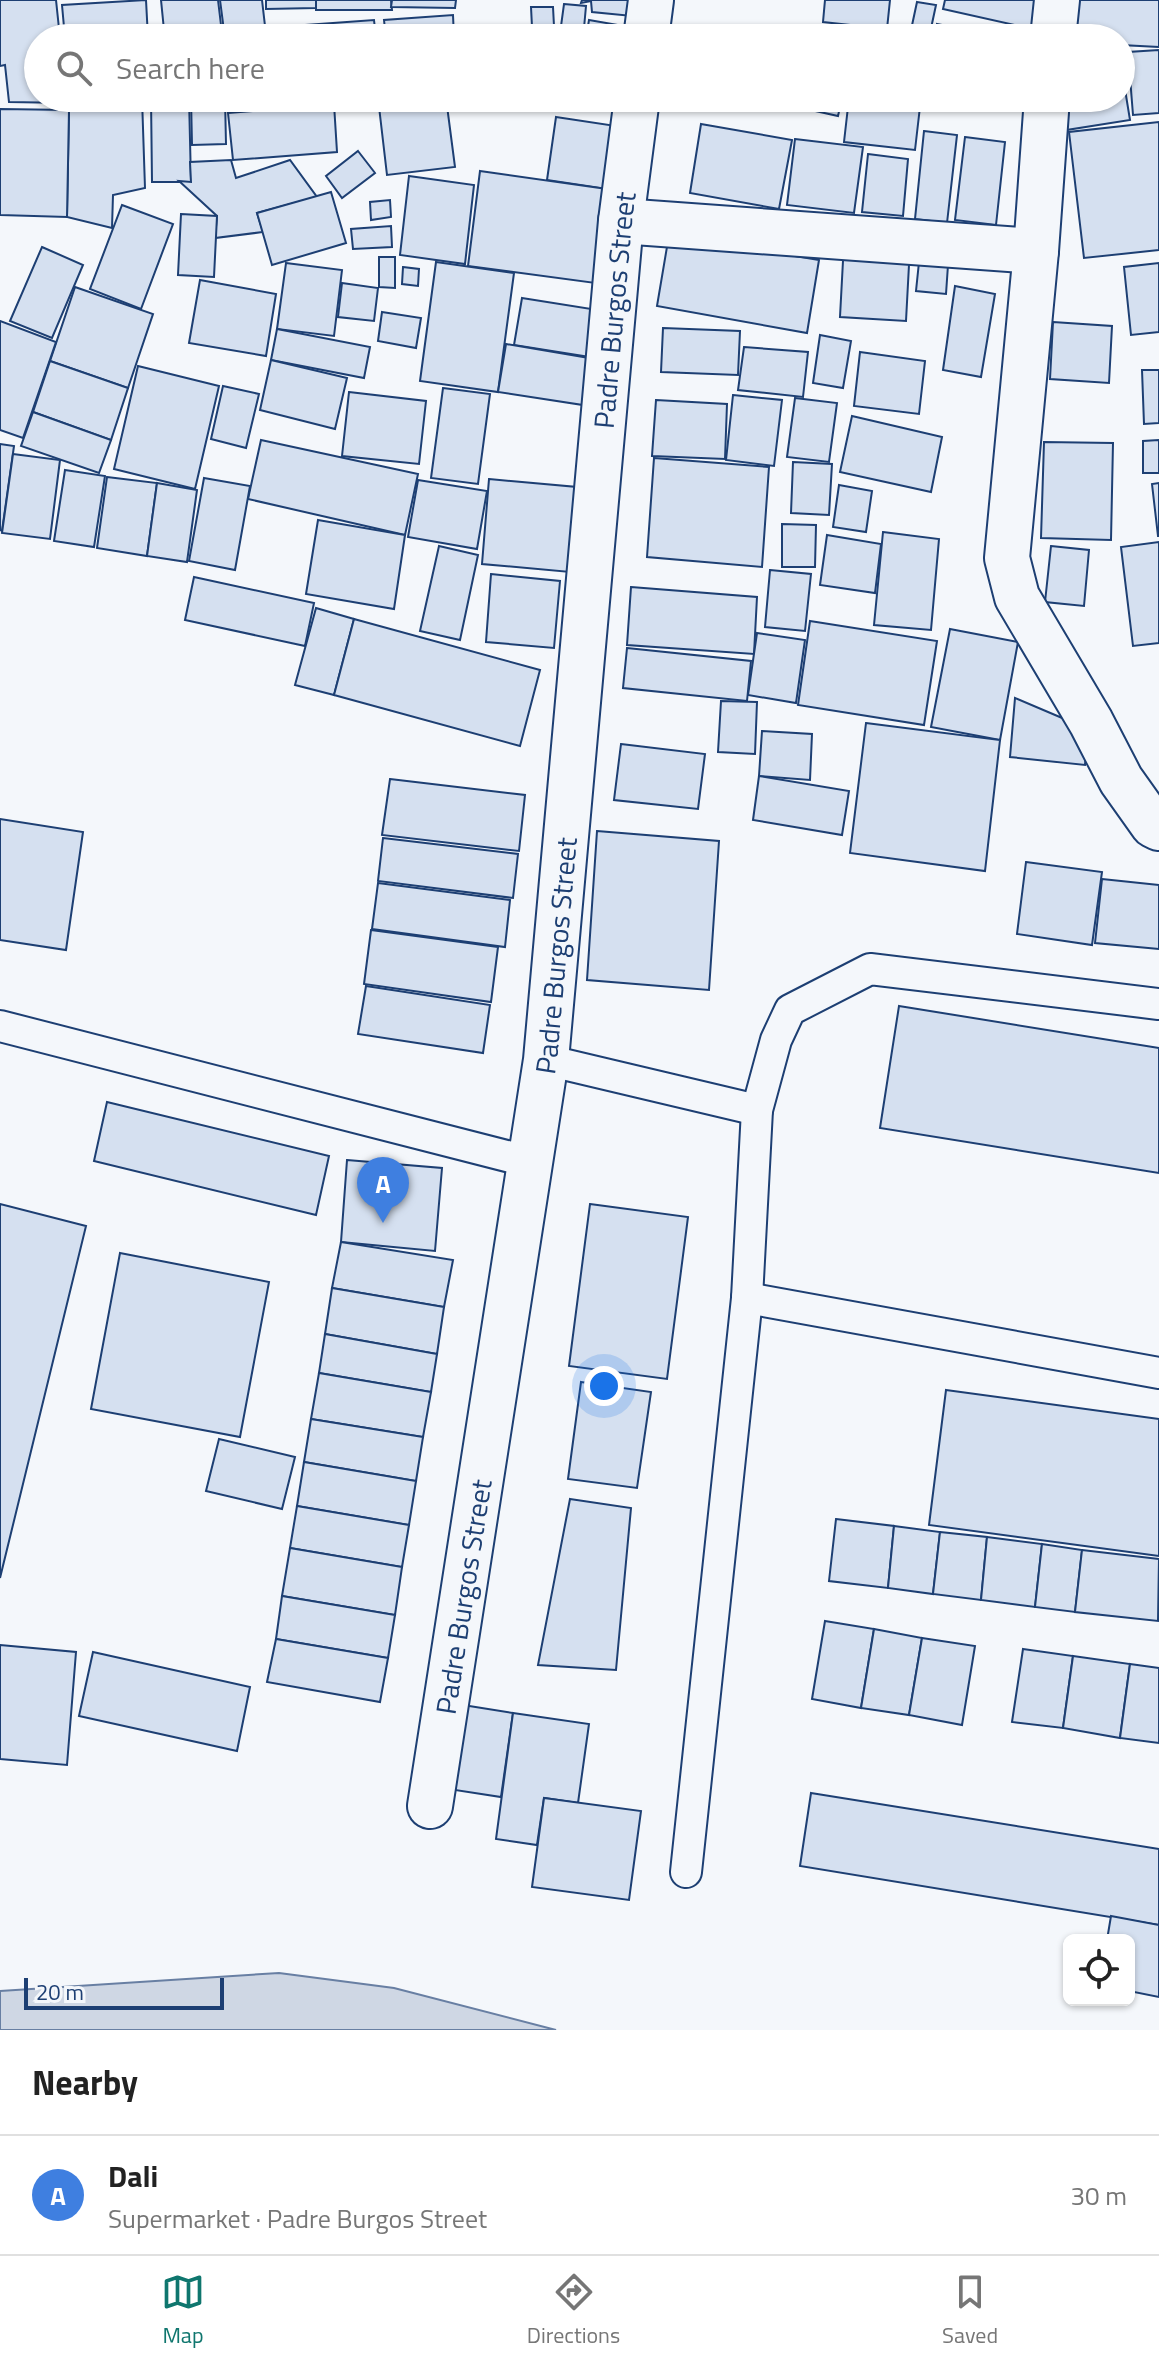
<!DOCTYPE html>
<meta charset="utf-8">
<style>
:root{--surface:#fff;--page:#f2f2f2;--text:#222;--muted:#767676;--line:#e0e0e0;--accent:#0f766e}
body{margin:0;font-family:"Titillium Web",sans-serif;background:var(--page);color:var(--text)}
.controls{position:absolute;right:24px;bottom:24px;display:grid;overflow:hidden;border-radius:12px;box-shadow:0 2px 6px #0004}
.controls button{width:72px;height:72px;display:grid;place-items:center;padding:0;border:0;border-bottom:2px solid var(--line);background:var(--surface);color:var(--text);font:40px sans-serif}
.scale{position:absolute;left:24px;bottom:20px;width:200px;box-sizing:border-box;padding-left:8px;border:4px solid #1d3f73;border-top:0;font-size:22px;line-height:28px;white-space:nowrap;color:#1d3f73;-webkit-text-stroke:6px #f4f7fb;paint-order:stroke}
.you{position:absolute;left:604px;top:1386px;width:28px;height:28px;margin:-20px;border:6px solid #fff;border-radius:50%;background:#1a73e8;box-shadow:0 0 0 12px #1a73e833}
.badge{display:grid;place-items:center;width:52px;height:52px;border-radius:50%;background:var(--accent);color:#fff;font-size:26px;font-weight:700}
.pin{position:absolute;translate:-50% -66px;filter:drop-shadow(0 2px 4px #0008)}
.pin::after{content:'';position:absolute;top:42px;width:28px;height:24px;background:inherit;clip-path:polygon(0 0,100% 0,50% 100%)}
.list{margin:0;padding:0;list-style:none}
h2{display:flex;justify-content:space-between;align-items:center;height:104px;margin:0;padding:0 32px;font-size:34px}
h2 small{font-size:26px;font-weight:400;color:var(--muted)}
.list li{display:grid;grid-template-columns:52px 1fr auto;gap:24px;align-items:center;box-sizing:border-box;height:120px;padding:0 32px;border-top:2px solid var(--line)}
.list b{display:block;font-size:30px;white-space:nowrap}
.list p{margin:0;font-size:26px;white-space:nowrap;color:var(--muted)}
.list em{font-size:26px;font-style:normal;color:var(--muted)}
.icon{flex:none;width:44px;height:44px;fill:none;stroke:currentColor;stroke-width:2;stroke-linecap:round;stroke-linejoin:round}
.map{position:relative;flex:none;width:1159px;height:2030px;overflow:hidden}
.search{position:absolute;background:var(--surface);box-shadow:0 2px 6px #0004;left:24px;right:24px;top:24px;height:88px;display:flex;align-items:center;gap:20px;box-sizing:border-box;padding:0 28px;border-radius:44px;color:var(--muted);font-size:30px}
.sheet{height:224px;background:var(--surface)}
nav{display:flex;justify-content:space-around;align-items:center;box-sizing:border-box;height:112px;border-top:2px solid var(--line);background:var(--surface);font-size:22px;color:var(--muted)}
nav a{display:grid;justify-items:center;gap:4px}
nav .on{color:var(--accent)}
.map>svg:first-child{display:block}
</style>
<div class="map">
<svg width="1159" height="2030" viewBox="0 0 1159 2030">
<rect width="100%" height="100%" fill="#f4f7fb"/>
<path fill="#cfd7e4" stroke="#687fa3" stroke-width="2" d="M279,1973L394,1988L556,2030H0V1991Z"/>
<g fill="#d5e0f0" stroke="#1d3f73" stroke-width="2">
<path d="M0,0H56L60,38H38V98H66L67,103L9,102L5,65L0,66Z"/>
<path d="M146,0L148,38H65L62,5Z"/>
<path d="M161,0H218L221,25L164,30Z"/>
<path d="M220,0H262L265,26L224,31Z"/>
<path d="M266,0H316V8L266,9Z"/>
<path d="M316,0H391L392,10H316Z"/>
<path d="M392,0H456L455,8L391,7Z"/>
<path d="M582,0H634L632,16L592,12L591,1L581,3Z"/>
<path d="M825,0H890L887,29L823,22Z"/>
<path d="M945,0H1047L1041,31L943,9Z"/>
<path d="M1069,0H1159V47L1121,45V38H1067Z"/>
<path d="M917,2L936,5L930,33L911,30Z"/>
<path d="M564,4L586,6L584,28L561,26Z"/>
<path d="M531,7H553L554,26L532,27Z"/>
<path d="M453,15L454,38H386L384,20Z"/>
<path d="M374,20L376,38H307L306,25Z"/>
<path d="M589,20L641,29L640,38H586Z"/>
<path d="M937,24L978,32L977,38H935Z"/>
<path d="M306,25L307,38H224V31Z"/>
<path d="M983,27L1012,34L1011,38H981Z"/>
<path d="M222,29V38H153V32Z"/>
<path d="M746,31L779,38H745Z"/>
<path d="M856,33L903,38H855Z"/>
<path d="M1159,50V113L1133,115L1128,52Z"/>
<path d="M1121,77H1123L1130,120L1060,131L1054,98H1121Z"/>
<path d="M127,98H142L145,188L113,195L112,228L67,217L69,110Z"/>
<path d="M151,98H189L191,182H152Z"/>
<path d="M191,98H225L226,144L192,145Z"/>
<path d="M282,98H333V103L282,106Z"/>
<path d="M378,98H446L455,167L387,175Z"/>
<path d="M577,98H631L630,107L577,100Z"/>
<path d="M757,98H842L838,116Z"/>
<path d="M849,98H921L915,150L844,142Z"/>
<path d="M968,98H1004L1001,110L967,102Z"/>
<path d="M334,104L337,152L233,160L228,113Z"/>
<path d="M0,109L69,110L67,217L0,215Z"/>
<path d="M556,117L616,126L607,189L547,180Z"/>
<path d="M1159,122V250L1084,258L1069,132Z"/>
<path d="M701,124L792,140L779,209L690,193Z"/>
<path d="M924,131L957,135L947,223L915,219Z"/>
<path d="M965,137L1005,142L996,225L955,220Z"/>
<path d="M795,139L863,147L854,213L787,205Z"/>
<path d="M358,151L375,173L342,198L326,176Z"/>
<path d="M868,154L908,159L903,216L862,212Z"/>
<path d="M231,160L236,178L290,160L317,197L257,213L263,232L215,238L217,216L179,181L191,182L190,162Z"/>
<path d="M480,171L607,189L595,283L468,266Z"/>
<path d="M409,176L474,185L465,264L400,255Z"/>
<path d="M331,192L346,243L272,265L257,213Z"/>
<path d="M390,200L391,217L371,220L370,202Z"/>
<path d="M122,205L173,224L141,309L90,289Z"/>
<path d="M181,214L217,216L214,277L178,275Z"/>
<path d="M391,226L392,247L353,249L351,229Z"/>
<path d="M669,235L819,260L807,333L657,306Z"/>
<path d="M844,242L910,246L906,321L840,317Z"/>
<path d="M42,247L83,265L52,338L10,321Z"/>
<path d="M379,257H395V288L379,287Z"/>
<path d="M436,262L514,273L498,392L420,381Z"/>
<path d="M919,262L948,265L946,294L916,291Z"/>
<path d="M286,263L342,270L334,336L277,329Z"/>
<path d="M1159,263V332L1131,335L1124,267Z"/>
<path d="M403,267L419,269L418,286L402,284Z"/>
<path d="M200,280L276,294L266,356L189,343Z"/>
<path d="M342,283L378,288L374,321L338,317Z"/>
<path d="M955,286L995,294L981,377L943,370Z"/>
<path d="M75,287L153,314L128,388L50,361Z"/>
<path d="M522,298L604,311L596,358L514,345Z"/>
<path d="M382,312L421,318L416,348L378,341Z"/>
<path d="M0,321L56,342L23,438L0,430Z"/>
<path d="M1053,322L1112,326L1109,383L1050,379Z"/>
<path d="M663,328L740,331L738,375L661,372Z"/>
<path d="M277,329L370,347L364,378L271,360Z"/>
<path d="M820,335L851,341L843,388L813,383Z"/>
<path d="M506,344L589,358L583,405L498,392Z"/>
<path d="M744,347L808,352L803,397L738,390Z"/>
<path d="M860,352L925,361L919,414L854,406Z"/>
<path d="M271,360L347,378L335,429L260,410Z"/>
<path d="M50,361L128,388L111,440L33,412Z"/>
<path d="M138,366L219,386L195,489L114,469Z"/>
<path d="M1142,370H1159V423L1144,424Z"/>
<path d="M223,386L259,394L246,448L211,439Z"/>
<path d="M443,388L490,394L478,484L431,478Z"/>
<path d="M349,392L426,401L419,464L342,456Z"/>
<path d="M733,395L782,400L774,466L726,460Z"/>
<path d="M795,398L837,403L829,462L787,457Z"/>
<path d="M656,400L727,404L725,459L652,456Z"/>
<path d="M33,412L111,440L99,473L21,446Z"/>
<path d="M852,416L942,437L931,492L840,472Z"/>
<path d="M261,440L418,474L405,535L248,499Z"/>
<path d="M1159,440V473H1143V441Z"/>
<path d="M1044,442L1113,443L1111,540L1041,538Z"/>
<path d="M0,444L14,446L2,531L0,530Z"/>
<path d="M13,454L60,460L50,539L2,533Z"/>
<path d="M654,458L769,467L762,567L647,557Z"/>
<path d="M793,462L832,464L829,515L791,513Z"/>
<path d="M65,470L105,476L94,547L54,541Z"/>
<path d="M107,477L157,483L147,556L97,548Z"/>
<path d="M204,478L250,486L235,570L189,561Z"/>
<path d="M489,479L577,487L570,572L482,564Z"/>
<path d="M418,480L487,491L477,549L408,537Z"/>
<path d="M157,483L197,490L187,562L147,556Z"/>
<path d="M1159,483V536H1158L1152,484Z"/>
<path d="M839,485L872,491L866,532L833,527Z"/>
<path d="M318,520L405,535L394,609L306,594Z"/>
<path d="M782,524L816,525L815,567H782Z"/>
<path d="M883,532L939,539L931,630L874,625Z"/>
<path d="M827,535L881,544L875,593L820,585Z"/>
<path d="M1159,542V643L1133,646L1121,547Z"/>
<path d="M439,546L478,555L460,640L420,631Z"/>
<path d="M1051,546L1089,550L1084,606L1045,602Z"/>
<path d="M770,570L811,574L805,631L765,627Z"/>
<path d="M491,574L560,581L554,648L486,642Z"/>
<path d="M194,577L314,603L305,646L185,620Z"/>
<path d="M631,587L757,597L754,654L627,645Z"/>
<path d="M316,608L354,619L334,695L295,685Z"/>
<path d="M354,619L540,670L520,746L334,695Z"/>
<path d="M810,621L937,641L924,725L798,705Z"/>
<path d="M950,629L1018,642L1000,740L931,727Z"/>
<path d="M757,633L805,640L796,703L748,695Z"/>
<path d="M627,648L751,661L747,701L623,688Z"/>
<path d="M1015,698L1088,729L1085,765L1010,757Z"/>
<path d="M721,701L757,702L755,754L718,752Z"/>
<path d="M866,723L1000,740L985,871L850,853Z"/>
<path d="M762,731L812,734L810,780L759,776Z"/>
<path d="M621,744L705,754L698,809L614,800Z"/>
<path d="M759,776L849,791L842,835L753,820Z"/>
<path d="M390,779L525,795L519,851L382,835Z"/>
<path d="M0,819L83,832L66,950L0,940Z"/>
<path d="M597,831L719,841L709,990L587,980Z"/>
<path d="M383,838L518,854L513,898L378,881Z"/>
<path d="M1026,862L1102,872L1092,945L1017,934Z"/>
<path d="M1102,879L1159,885V949L1095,943Z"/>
<path d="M378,883L510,900L505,947L372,929Z"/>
<path d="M371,930L498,947L491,1002L364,984Z"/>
<path d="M366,986L490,1005L483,1053L358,1034Z"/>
<path d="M899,1006L1159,1048V1173L880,1128Z"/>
<path d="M107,1102L329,1156L316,1215L94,1161Z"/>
<path d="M347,1160L442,1168L435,1251L341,1242Z"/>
<path d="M0,1204L86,1226L0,1578Z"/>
<path d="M590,1204L688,1217L667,1379L569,1366Z"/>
<path d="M341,1242L453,1260L444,1307L332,1288Z"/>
<path d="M120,1253L269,1282L240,1437L91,1409Z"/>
<path d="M332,1288L444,1307L437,1354L325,1334Z"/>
<path d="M325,1334L437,1354L431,1392L319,1373Z"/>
<path d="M319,1373L431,1392L423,1437L311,1419Z"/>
<path d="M581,1382L651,1392L637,1488L568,1479Z"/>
<path d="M946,1390L1159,1419V1556L929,1525Z"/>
<path d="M311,1419L423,1437L416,1481L304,1462Z"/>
<path d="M219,1439L295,1457L282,1509L206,1491Z"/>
<path d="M304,1462L416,1481L409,1525L297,1506Z"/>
<path d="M570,1499L631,1508L616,1670L538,1665Z"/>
<path d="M297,1506L409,1525L402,1567L290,1548Z"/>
<path d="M836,1519L894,1526L888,1588L829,1581Z"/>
<path d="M894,1526L940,1532L933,1594L888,1588Z"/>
<path d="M940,1532L987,1537L981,1600L933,1594Z"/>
<path d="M987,1537L1042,1544L1035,1607L981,1600Z"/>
<path d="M1042,1544L1082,1550L1075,1612L1035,1607Z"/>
<path d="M290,1548L402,1567L395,1615L282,1596Z"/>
<path d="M1082,1550L1159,1559L1158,1621L1075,1612Z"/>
<path d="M282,1596L395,1615L388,1658L276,1639Z"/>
<path d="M825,1621L874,1629L861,1708L812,1699Z"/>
<path d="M874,1629L922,1638L909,1715L861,1708Z"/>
<path d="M922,1638L975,1646L962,1725L909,1715Z"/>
<path d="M276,1639L388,1658L380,1702L267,1682Z"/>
<path d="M0,1645L76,1652L67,1765L0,1759Z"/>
<path d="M1023,1649L1073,1656L1063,1728L1012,1722Z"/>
<path d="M93,1652L250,1687L237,1751L79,1716Z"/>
<path d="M1073,1656L1130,1664L1120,1738L1063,1728Z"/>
<path d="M1130,1664L1159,1668V1743L1120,1738Z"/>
<path d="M463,1705L513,1713L501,1797L455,1790Z"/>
<path d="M513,1713L589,1724L578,1803L544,1798L537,1845L496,1839Z"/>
<path d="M811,1793L1159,1849V1925L800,1866Z"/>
<path d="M544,1798L641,1811L629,1900L532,1887Z"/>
<path d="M1111,1916L1159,1925V1997L1129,1991V1940H1107Z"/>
</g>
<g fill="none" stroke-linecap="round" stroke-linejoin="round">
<g stroke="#1d3f73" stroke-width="34">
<g id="service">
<path d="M0,1026L530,1162"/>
<path d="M546,1060L757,1110"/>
<path d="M747,1298L1159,1373"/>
<path d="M686,1872L747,1298L757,1110L776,1040L790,1010L870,969L1159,1004"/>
</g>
</g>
<g stroke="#1d3f73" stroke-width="48">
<g id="minor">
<path d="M646,38L651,0"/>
<path d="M1053,38L1057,0"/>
<path d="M1047,98L1036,251L1007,558L1017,597L1091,722L1121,780L1153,825L1159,828"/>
<path d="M621,221L1036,251"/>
<path id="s1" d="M430,1806L546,1060L621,221L637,98"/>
</g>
</g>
<use href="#service" stroke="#f4f7fb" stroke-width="30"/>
<use href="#minor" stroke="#f4f7fb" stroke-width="44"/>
</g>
<g text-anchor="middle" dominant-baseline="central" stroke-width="6" stroke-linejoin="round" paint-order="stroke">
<g font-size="28" fill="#1d3f73" stroke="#f4f7fb">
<text stroke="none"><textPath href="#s1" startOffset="1508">Padre Burgos Street</textPath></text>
<text stroke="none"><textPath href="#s1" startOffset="860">Padre Burgos Street</textPath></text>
<text stroke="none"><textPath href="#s1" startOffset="212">Padre Burgos Street</textPath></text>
</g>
</g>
</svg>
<div class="controls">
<button><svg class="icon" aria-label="locate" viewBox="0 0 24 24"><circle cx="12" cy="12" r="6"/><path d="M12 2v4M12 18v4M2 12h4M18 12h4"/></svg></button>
</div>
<div class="scale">20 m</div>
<div class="you"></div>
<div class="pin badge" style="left:383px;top:1223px;background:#3f7fe0">A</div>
<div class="search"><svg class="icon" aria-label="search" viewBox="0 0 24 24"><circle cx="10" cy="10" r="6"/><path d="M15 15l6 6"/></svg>Search here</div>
</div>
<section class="sheet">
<h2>Nearby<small></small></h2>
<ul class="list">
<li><span class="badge" style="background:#3f7fe0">A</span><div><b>Dali</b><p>Supermarket · Padre Burgos Street</p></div><em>30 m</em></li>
</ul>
</section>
<nav>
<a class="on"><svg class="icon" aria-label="map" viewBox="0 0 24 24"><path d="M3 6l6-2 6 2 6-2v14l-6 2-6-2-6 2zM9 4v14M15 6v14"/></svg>Map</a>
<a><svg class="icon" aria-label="directions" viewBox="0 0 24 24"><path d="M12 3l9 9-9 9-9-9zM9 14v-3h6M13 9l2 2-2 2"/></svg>Directions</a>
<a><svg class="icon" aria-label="saved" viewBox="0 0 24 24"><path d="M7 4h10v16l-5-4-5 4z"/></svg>Saved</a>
</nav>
